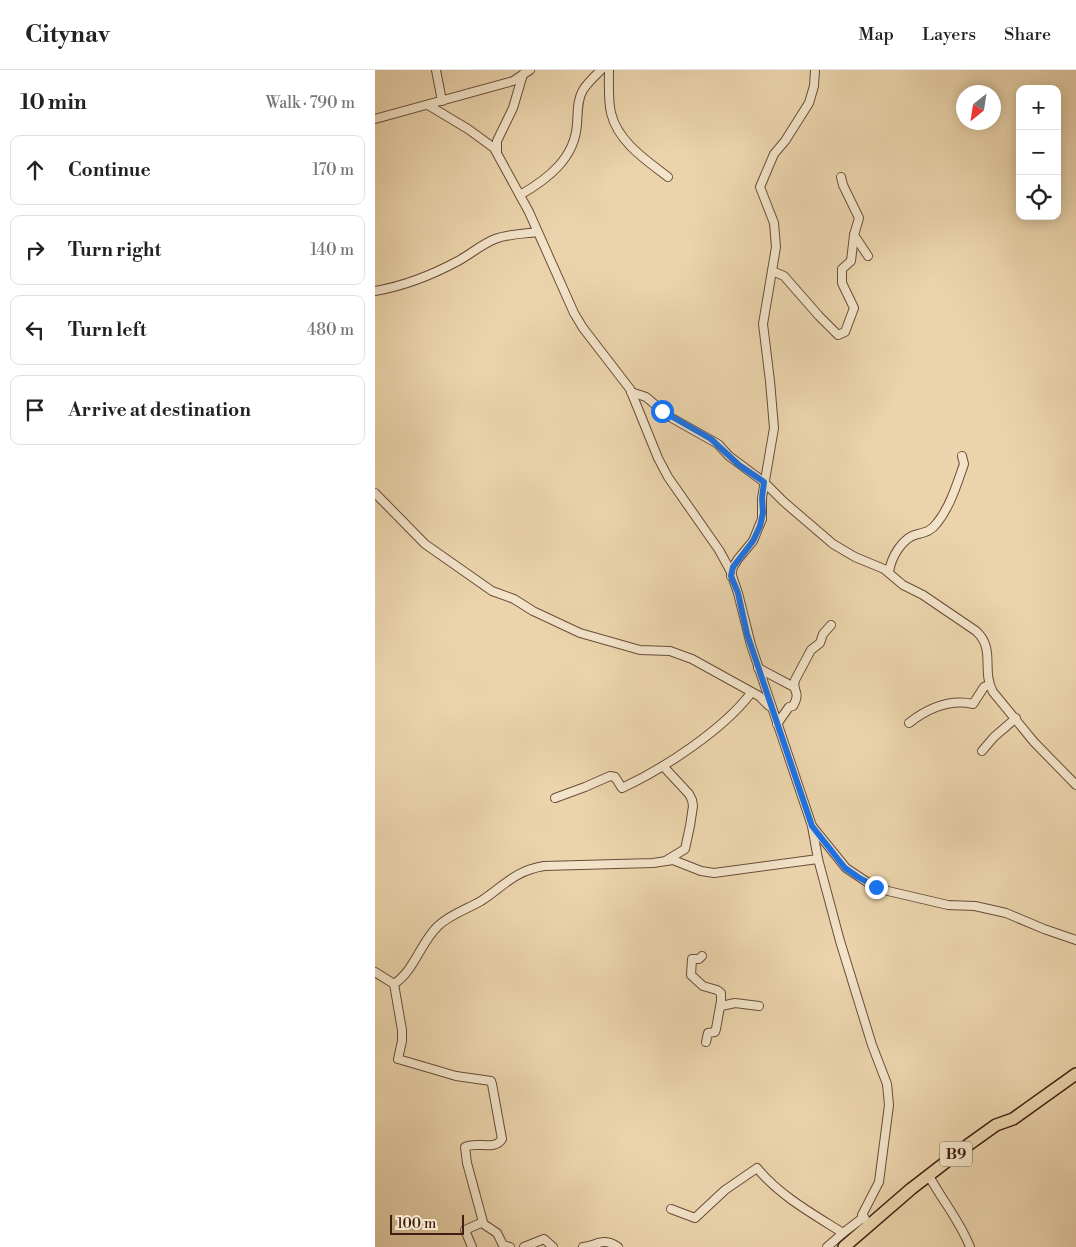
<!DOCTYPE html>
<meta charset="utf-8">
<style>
:root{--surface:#fff;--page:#f2f2f2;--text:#222;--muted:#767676;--line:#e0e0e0}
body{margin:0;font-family:"Libre Bodoni",serif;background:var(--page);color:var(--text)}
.controls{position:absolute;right:15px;top:15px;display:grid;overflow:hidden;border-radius:10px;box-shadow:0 2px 12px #0003}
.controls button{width:45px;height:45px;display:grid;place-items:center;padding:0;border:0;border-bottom:1px solid var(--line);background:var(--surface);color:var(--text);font:25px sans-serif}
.compass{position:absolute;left:581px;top:15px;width:45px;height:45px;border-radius:50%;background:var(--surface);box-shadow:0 2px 12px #0003;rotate:210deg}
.scale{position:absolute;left:15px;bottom:12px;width:74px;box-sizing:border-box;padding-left:5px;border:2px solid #3e1e12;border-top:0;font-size:14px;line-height:18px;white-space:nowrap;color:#3e1e12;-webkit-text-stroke:4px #f2e3c9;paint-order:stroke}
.stop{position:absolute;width:15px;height:15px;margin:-11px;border:4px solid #1a73e8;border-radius:50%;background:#fff}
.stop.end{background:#1a73e8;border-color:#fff;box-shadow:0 1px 5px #0008}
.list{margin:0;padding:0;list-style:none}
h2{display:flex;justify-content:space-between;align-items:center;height:65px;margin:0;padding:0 20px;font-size:21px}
h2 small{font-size:16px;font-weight:400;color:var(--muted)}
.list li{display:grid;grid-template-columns:32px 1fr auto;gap:15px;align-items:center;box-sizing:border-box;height:70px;margin:0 10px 10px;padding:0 10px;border:1px solid var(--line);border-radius:10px}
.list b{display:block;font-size:19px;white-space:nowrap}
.list em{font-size:16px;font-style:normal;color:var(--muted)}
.icon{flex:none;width:28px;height:28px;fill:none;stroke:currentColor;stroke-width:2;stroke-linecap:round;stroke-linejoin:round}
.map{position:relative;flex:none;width:701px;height:1177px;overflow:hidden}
header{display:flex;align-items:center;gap:30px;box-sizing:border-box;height:70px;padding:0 25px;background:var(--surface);border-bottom:1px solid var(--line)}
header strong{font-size:24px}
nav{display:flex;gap:28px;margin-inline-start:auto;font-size:18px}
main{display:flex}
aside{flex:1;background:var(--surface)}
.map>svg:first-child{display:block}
</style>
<header>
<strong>Citynav</strong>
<nav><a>Map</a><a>Layers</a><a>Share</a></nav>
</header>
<main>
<aside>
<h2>10 min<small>Walk · 790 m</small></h2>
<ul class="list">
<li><svg class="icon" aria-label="ahead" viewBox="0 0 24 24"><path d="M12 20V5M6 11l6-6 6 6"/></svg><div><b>Continue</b></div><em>170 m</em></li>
<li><svg class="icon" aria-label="right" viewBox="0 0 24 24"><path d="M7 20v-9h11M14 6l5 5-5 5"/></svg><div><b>Turn right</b></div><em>140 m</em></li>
<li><svg class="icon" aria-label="left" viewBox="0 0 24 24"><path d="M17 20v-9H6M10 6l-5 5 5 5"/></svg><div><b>Turn left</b></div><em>480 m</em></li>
<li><svg class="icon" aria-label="arrive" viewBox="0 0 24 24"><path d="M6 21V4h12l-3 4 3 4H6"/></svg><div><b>Arrive at destination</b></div></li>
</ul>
</aside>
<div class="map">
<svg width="701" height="1177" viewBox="0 0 701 1177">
<rect width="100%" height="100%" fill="#ebd4ac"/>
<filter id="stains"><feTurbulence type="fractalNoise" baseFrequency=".004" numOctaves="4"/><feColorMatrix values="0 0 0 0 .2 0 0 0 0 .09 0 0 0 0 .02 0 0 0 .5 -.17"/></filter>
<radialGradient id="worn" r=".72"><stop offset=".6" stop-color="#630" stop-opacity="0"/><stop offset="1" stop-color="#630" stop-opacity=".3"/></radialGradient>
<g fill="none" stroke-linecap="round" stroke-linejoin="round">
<g stroke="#694c38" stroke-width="10">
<g id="minor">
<path d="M61,0L67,31"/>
<path d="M234,0C234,14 233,30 236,43C243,72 271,90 293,107"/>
<path d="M53,35L93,59L119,78L154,142L199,243L208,258L255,319L283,388L293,407L344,480L355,500L363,523L376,575L437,756L443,789L465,871L497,975L512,1014L514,1035L504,1112L487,1145L494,1154"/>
<path d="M0,49L138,11L155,0"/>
<path d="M122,82V71L138,38L148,4"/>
<path d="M466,107L468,115L484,148L479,165L493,186"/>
<path d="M145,125C173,109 200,88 202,54C203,42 202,30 208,20C213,12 220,6 226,0"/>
<path d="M397,201L409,206L444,246L463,265L470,262L479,238L467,213V199L476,191L479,165"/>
<path d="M0,221C29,216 57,205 83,191C96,184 107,174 120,169C133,164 148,164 162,162"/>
<path d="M256,322L271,327L295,347L343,374L354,386L389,412L409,432L458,474L480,487L509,499L528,515L548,525L601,561C621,579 606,600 618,622L659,672L701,715"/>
<path d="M0,423L50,474L117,521L139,529L158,541L205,563L265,580L295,581L317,589L384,626L394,636"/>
<path d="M514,502C516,488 527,467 543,464C551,462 556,461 562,453C575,437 582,414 589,394L587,386"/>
<path d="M356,506L358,497L363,489L378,471L387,449V428L399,358L395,311L388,254L401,177L399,153L385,117L399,84L410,71L434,33L439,16L440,0"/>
<path d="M383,598L419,617"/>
<path d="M534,653C552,639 575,629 598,634L609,617L613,615"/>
<path d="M402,654L414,637L418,636C427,620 416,622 420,610L436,580L445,573L448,564L456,555"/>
<path d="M607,681L619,667L641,648"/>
<path d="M288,696L314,724L317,730L318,736L315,756L310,779L292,790"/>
<path d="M180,728L210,717L235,706L240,707L247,718C288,699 348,660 376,623"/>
<path d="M437,756L471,798L495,814L513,821L573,835L600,836L631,843L669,859L701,870"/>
<path d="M327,886L324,889H317L316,905L328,916L342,920L346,923V931L341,959L340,962L333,963L331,972"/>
<path d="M0,902L19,914L27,960V971L23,989L81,1006L116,1011L117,1014L127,1069C120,1081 101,1071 90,1077L92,1093L108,1152L90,1160L97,1177"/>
<path d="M19,914C40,900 45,873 63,856C74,845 92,839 106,831C129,816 139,801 169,796L278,793L298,790L326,801L339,803L443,789"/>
<path d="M346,936L360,933L384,936"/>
<path d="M554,1106C567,1130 585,1151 595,1177"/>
<path d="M296,1139L320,1148L350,1120L382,1098C405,1126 438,1144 468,1163L489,1147"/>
<path d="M107,1153L122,1163L128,1175L135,1177"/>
<path d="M149,1177L169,1169L178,1177"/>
<path d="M208,1177C223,1175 228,1167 243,1177"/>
<path d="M452,1177L468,1163"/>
</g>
</g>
<g stroke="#3e1e12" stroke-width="14">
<path id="highway" d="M469,1177L536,1119L593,1075L621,1055L638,1049L701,1004"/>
</g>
<use href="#minor" stroke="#f2e3c9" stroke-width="8"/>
<use href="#highway" stroke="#ebd4ac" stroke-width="11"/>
</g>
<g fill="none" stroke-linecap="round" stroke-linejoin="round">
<path stroke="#1a73e8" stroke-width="6" d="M287,341L336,369L364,395L389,412L387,428L388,443L385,456L378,471L358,497L356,506L363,523L372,564L437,756L470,798L483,807L501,817"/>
</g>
<g text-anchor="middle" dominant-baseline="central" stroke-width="4" stroke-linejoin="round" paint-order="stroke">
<rect fill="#f2e3c9" stroke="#745949" stroke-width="1" x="565" y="1071.5" width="32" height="25" rx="4"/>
<g font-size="15" font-weight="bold" fill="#3e1e12">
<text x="581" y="1084">B9</text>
</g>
</g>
<rect width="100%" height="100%" filter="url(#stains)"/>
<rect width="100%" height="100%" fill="url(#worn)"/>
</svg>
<div class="controls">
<button>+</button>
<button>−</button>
<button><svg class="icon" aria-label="locate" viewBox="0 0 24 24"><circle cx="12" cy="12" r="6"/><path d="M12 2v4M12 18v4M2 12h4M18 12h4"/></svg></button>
</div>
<svg class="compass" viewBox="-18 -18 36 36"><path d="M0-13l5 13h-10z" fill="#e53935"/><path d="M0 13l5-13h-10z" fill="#767676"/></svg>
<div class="scale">100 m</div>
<div class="stop" style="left:287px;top:341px"></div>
<div class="stop end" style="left:501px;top:817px"></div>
</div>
</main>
